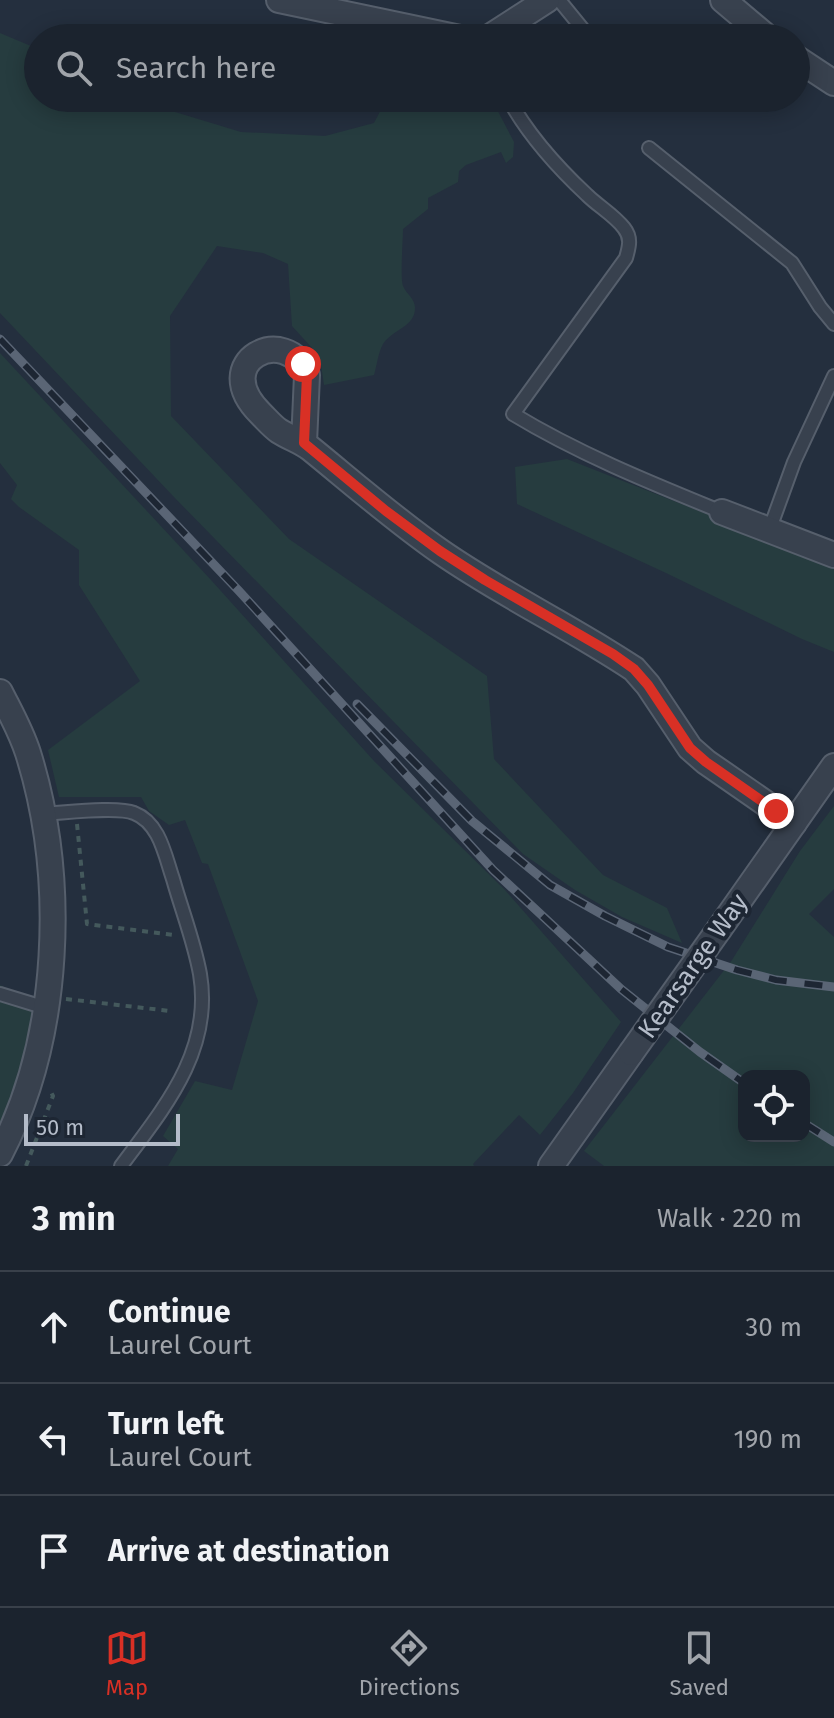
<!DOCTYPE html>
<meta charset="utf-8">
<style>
:root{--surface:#1b232e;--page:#242b36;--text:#f1f3f6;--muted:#a0a4aa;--line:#39404a;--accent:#d93025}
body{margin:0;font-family:"Fira Sans",sans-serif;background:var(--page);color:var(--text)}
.controls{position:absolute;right:24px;bottom:24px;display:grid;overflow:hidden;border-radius:16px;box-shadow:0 4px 20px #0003}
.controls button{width:72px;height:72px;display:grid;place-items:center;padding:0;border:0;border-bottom:2px solid var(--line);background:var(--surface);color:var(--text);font:40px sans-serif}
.scale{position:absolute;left:24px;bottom:20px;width:156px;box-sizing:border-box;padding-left:8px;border:4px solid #b4bcc9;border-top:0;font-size:22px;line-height:28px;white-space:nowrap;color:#b4bcc9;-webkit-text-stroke:6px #1d2633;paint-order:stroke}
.stop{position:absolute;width:24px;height:24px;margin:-18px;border:6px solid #d93025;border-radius:50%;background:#fff}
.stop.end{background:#d93025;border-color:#fff;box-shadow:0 2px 8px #0008}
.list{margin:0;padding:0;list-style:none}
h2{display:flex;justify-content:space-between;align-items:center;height:104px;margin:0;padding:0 32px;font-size:34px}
h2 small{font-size:26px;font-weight:400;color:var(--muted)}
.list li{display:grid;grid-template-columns:52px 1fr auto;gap:24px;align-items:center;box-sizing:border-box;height:112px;padding:0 32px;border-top:2px solid var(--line)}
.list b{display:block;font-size:30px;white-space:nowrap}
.list p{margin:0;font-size:26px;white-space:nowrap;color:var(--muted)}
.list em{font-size:26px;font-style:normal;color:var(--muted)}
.icon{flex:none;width:44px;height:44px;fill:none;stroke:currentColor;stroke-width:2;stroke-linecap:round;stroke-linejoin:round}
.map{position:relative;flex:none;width:834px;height:1166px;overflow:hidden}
.search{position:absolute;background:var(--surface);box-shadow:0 4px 20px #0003;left:24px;right:24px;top:24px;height:88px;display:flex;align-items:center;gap:20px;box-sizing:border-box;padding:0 28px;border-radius:44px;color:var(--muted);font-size:30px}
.sheet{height:440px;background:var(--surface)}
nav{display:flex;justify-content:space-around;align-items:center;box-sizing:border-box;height:112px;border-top:2px solid var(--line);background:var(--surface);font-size:22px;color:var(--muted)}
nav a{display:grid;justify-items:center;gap:4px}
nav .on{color:var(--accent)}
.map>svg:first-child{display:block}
</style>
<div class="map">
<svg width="834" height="1166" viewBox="0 0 834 1166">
<rect width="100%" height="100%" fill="#242f3e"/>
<g fill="#263c3f" fill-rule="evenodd">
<path d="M0,33L38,49V98H129L241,132L325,136L374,123L387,98H491L514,142L513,157L506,163L501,152L466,165L459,171L458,182L428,198V209L403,229C403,240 400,278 403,286C406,294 415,298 415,308C415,327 393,329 383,344C378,353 377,365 374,375L324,385L321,365L313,349L292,326L288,264L263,253L217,246L170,316L171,416L289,539L487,676L494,759L603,875L667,908L682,943L622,917L575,890L523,854L173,496L0,313Z"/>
<path d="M0,353L211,580L374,761L505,890L621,1022L573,1093L540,1135L519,1115L473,1164L474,1166H168L178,1149L163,1136L195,1081L232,1090L258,1001L208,864L202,863L185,820L169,825L149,811L141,797H59L48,750L140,681L79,585V550L19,507L11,499L17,485L0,463Z"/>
<path d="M567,459L834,564V652L802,639L666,573L517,504L515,467Z"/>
<path d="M834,806V889L809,914L834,937V1166H604L584,1151L732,960L800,851ZM744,1076H804V1136H744Z"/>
<path d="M0,985L36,1003L35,1028L0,1132Z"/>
</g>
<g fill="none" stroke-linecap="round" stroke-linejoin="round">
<g stroke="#565f6c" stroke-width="16">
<g id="lane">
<path d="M559,0L590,38"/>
<path d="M508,98C528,135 556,166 587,195C598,206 614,215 624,228C632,238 629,247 626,258L513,414C579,454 651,483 722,512"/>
<path d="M649,148L792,263L820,307L834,324"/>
<path d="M769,531L794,462L834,376"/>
<path d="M42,814C64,813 117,806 134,813C160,823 165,856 173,879C182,911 194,941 200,974C213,1051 164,1108 121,1166"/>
<path d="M0,994L46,1008"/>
</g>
</g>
<g stroke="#565f6c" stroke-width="28">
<g id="street">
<path d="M279,0L460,38"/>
<path d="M723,0L768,38"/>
<path d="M488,38L547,0"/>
<path d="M796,58L834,83"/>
<path d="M304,443L307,375C287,322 207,361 261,414C267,420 273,427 279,431C290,438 301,441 311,449C354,484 395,520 441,552C503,595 571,627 634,669L648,685L690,748L706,762L794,823"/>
<path d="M722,512L834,555"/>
<path d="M0,692C10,712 21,731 28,753C67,878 61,1037 0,1154"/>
<path d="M720,928L834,766"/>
<path d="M551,1166L631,1053"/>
</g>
</g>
<g stroke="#44595c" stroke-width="4" stroke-dasharray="6 6" stroke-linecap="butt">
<path d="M77,824L87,924L174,935"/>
<path d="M66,999L170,1011"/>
<path d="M26,1166L53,1096L50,1090"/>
</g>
<use href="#lane" stroke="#38414e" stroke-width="12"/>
<use href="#street" stroke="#38414e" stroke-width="24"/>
<g stroke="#5a6575" stroke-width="9">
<g id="rail">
<path d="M0,339L239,591L493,870L621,989L700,1052L744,1083"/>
<path d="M357,704L472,821L550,885L605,916L668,947L737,970L776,980L834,987"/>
<path d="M804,1123L834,1142"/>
</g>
</g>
<use href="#rail" stroke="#1d2633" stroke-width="6" stroke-dasharray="18" stroke-linecap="butt"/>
<g stroke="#565f6c" stroke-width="28" stroke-linecap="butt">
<path id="street-bridge" d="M631,1053L720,928"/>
</g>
<use href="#street-bridge" stroke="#38414e" stroke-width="24"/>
</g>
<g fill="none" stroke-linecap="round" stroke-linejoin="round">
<path stroke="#d93025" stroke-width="10" d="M303,364L307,375L304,443L386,511L440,551L485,580L613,654L634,669L648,685L690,748L706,762L776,811"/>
</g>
<g text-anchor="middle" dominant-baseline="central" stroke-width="8" stroke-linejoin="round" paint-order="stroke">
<g font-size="26" fill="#b4bcc9" stroke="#1d2633">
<text transform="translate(693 966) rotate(-55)">Kearsarge Way</text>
</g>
</g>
</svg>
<div class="controls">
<button><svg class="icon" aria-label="locate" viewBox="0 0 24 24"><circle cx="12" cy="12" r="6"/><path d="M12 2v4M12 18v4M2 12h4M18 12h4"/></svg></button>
</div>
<div class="scale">50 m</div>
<div class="stop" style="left:303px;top:364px"></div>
<div class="stop end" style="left:776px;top:811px"></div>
<div class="search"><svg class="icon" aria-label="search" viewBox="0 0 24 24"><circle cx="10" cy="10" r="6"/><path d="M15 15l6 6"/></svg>Search here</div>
</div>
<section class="sheet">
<h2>3 min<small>Walk · 220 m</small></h2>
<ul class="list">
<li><svg class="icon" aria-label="ahead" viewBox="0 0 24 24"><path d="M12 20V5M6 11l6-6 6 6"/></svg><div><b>Continue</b><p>Laurel Court</p></div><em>30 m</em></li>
<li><svg class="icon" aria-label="left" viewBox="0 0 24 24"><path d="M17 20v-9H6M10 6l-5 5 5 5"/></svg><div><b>Turn left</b><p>Laurel Court</p></div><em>190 m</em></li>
<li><svg class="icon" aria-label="arrive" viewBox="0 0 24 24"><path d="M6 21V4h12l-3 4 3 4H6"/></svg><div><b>Arrive at destination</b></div></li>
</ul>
</section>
<nav>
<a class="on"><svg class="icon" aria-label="map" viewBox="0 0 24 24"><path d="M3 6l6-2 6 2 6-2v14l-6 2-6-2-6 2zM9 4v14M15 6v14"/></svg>Map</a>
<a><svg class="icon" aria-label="directions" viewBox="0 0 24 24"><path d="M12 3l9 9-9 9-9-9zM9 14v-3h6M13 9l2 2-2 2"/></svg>Directions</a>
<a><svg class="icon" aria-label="saved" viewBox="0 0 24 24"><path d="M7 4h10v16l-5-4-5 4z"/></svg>Saved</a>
</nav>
